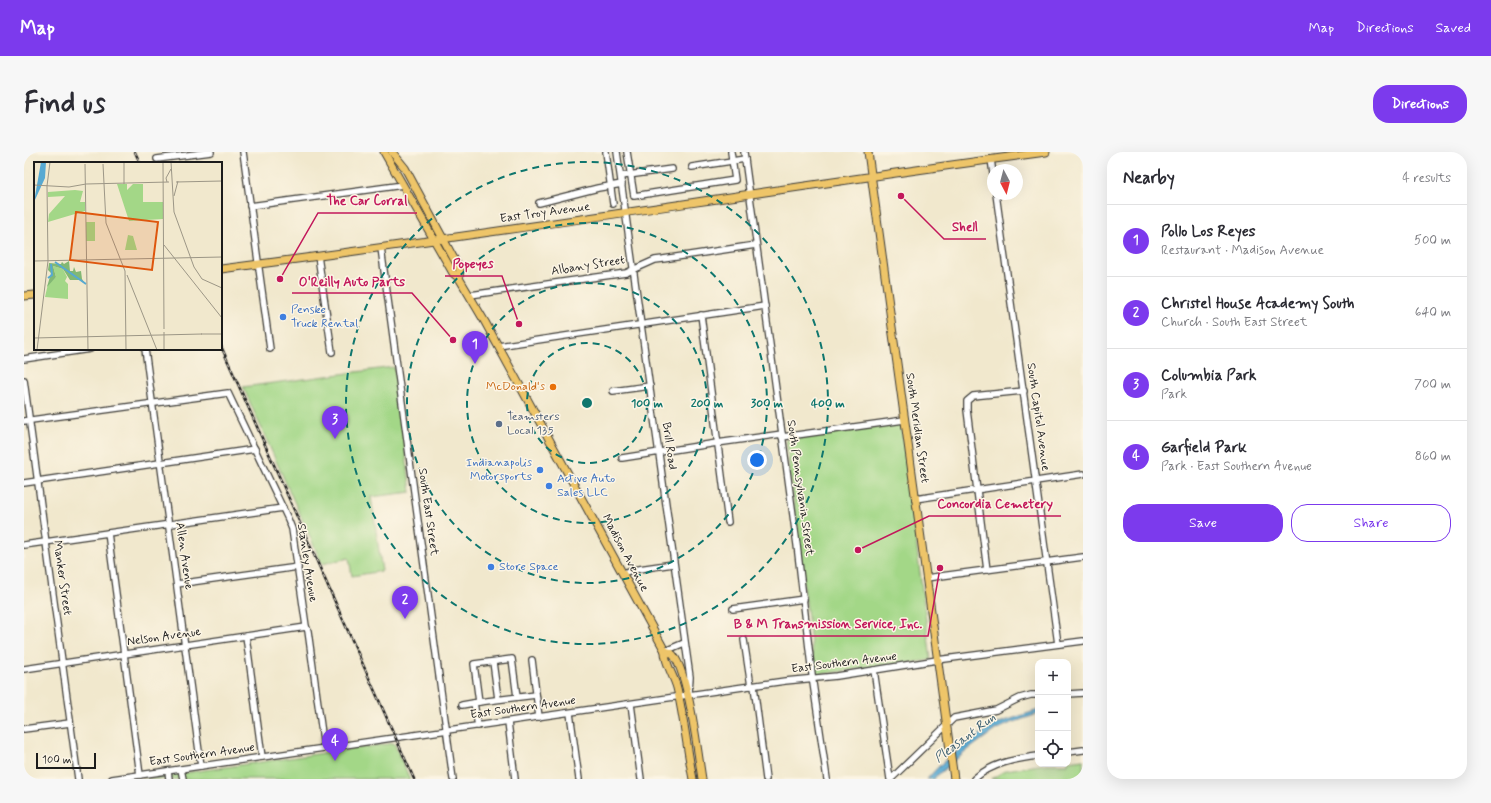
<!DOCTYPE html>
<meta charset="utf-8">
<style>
:root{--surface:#fff;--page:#f7f7f7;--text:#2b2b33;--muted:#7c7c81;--line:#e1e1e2;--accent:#7c3aed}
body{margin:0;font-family:Mynerve,sans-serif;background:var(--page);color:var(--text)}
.controls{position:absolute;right:12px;bottom:12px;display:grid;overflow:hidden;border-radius:8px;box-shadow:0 4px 16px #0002}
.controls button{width:36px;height:36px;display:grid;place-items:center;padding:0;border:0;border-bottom:1px solid var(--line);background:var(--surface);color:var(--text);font:20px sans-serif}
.compass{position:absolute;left:963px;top:12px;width:36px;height:36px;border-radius:50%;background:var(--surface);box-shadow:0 4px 16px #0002;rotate:173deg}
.scale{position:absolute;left:12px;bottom:10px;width:60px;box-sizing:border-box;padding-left:4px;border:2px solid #1c1c1c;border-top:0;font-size:11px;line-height:14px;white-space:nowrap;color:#1c1c1c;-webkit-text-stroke:3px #fcf5e5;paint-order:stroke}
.you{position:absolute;left:733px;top:308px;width:14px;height:14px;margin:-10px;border:3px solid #fff;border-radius:50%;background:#1a73e8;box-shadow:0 0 0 6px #1a73e833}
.badge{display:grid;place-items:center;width:26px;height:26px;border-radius:50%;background:var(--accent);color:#fff;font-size:13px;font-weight:700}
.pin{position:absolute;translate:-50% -33px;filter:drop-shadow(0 1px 2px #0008)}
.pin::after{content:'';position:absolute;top:21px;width:14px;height:12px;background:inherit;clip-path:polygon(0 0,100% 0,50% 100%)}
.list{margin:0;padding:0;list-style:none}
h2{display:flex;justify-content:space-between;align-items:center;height:52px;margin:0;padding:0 16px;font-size:17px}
h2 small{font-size:13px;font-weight:400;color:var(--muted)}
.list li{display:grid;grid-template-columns:26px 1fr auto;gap:12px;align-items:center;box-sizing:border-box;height:72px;padding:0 16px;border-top:1px solid var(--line)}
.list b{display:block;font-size:15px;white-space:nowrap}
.list p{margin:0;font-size:13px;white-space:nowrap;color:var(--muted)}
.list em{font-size:13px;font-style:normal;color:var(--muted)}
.actions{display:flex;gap:8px;padding:12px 16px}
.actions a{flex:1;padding:9px 0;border:1px solid var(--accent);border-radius:16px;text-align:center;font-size:14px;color:var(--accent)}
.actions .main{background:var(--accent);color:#fff}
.icon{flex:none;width:22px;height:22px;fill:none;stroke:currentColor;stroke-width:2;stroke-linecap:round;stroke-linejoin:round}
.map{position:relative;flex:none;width:1059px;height:627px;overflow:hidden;border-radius:16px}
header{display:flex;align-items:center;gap:24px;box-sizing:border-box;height:56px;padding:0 20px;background:var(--accent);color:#fff}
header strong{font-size:19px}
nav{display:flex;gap:22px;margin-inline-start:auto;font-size:14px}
.intro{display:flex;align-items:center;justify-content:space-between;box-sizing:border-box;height:96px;padding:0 24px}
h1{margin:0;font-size:28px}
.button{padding:10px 18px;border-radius:16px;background:var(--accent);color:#fff;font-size:14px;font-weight:700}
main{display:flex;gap:24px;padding:0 24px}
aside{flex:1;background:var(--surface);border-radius:16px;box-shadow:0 4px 16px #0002}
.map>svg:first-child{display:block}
</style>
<header>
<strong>Map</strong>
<nav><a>Map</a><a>Directions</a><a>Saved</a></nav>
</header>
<div class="intro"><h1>Find us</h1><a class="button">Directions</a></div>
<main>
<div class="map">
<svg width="1059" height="627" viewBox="0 0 1059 627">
<rect width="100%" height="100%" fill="#fcf5e5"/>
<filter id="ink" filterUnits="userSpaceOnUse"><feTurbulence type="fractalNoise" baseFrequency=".025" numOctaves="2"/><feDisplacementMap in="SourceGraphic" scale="8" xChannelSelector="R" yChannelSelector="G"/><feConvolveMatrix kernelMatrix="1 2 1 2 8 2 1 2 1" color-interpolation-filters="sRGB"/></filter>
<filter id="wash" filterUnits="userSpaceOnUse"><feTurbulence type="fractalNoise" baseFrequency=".012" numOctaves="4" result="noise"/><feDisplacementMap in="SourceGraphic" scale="16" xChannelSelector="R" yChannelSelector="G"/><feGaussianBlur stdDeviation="0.9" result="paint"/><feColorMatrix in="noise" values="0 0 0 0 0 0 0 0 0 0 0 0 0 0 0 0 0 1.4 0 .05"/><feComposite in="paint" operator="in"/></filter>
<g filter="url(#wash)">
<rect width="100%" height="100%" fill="#f1e8cd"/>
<g fill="#a3d787" stroke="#607a52">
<path d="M370,215L387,340L347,345L358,419L328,424L325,406L298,412L219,235Z"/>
<path d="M877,271L907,508L791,523L762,288Z"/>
<path d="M370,591L386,627H118Z"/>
<path d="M1059,607V627H967L982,618L1022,612H1044V609Z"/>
</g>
<path fill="#57a9d2" stroke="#3a6277" d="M1014,558V562L987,571L971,578L945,597L912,624L910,627H903L919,610L969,573Z"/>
</g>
<g filter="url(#ink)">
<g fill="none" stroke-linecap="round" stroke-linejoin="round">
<g stroke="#3c3b37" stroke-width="8">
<g id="minor">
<path d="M219,0L246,197"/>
<path d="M582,0L589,52"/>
<path d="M593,0L666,525L665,541"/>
<path d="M603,0L610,44L711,28L707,0"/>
<path d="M720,0L773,393L789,531L803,627"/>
<path d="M133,7L187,0"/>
<path d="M967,7L969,22"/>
<path d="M668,15L721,7"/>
<path d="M597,24L648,17"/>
<path d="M972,42L1034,492"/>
<path d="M515,51L574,36L598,32"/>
<path d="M226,54L379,33"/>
<path d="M357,96L429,627"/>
<path d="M294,104L308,200"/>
<path d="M446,143L602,121L631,108L639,107L732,93"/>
<path d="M677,163L704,370"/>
<path d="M474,194L741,154"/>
<path d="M121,197L177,614"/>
<path d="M0,207L66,197"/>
<path d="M0,228L54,627"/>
<path d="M589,239L626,234"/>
<path d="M0,269L204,241L264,367L268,377L282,474L284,479L300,596"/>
<path d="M758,285L880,268"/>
<path d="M598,306L693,291L758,282"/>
<path d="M0,331L231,297"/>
<path d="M891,347L1059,322"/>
<path d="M84,381L116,623"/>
<path d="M0,393L259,356"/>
<path d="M963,418L943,258V249L949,244L1000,239"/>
<path d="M599,421L608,418L649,412"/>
<path d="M902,426L1059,405"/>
<path d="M153,432L274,415"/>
<path d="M709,457L780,447"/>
<path d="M222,484L238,605"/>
<path d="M720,488L727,534"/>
<path d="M641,499L660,491"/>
<path d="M508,508L515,565"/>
<path d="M469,510L474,547"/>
<path d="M0,517L282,475"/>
<path d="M850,518L866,627"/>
<path d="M730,534L742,627"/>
<path d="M1044,542L1059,541"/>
<path d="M455,550L512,543"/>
<path d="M450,551L454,574"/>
<path d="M607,552L617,627"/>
<path d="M438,553L455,550L450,512L488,507L493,545"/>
<path d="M546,561L555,627"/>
<path d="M484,570L491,627"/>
<path d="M0,577L46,571"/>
<path d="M1044,600L1059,598"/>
<path d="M157,617L159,627"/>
<path d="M144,619L145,627"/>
<path d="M88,627L761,529L813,524L913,508L1059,489"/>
<path d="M867,627L930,566L972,558L996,546L1007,543H1014"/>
<path d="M950,627C968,611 991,607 1014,604"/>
</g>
</g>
<g stroke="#3c3b37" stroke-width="9">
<g id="major">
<path d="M360,0L429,121L435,126L461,170L641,499C640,510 650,524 653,536C660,566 663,597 669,627"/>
<path d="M368,0L381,16L436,118L435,126"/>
<path d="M844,0L930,627"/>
<path d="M197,117C473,82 747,37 1022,0"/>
<path d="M0,144L11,143"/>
<path d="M641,499C643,500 645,500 647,501C664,514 674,603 678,627"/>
</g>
</g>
<use href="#minor" stroke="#fff" stroke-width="5.5"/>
<use href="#major" stroke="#eec569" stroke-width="7"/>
<g stroke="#1c1c1c" stroke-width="2.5">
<g id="rail">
<path d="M111,0L116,11"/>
<path d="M197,194L390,627"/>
</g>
</g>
<use href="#rail" stroke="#fcf5e5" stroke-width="1" stroke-dasharray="3" stroke-linecap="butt"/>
</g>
</g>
<g fill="none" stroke="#0f766e" stroke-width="2" stroke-dasharray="7 5">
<circle cx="563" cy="251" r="60"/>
<circle cx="563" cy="251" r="120"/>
<circle cx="563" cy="251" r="180"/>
<circle cx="563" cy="251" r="241"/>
</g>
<g fill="#3f7fe0" stroke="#fcf5e5" stroke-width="1.5">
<circle cx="259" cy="165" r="4"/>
<circle cx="516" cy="318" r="4"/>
<circle cx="525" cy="334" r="4"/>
<circle cx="467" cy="415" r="4"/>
</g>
<circle fill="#e8710a" stroke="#fcf5e5" stroke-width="1.5" cx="529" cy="235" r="4"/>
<circle fill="#5c6f8a" stroke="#fcf5e5" stroke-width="1.5" cx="475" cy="272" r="4"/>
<g text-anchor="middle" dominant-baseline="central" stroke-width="3" stroke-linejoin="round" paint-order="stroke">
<g font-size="12" fill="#1c1c1c" stroke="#fcf5e5">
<text transform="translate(521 61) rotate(-8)">East Troy Avenue</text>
<text transform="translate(564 114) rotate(-9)">Albany Street</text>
<text transform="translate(1014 265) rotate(82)">South Capitol Avenue</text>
<text transform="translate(893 276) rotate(82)">South Meridian Street</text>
<text transform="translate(645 294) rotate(82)">Brill Road</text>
<text transform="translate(776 336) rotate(82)">South Pennsylvania Street</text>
<text transform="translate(404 360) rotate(82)">South East Street</text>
<text transform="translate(601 401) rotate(62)">Madison Avenue</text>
<text transform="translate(160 404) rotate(82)">Allen Avenue</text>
<text transform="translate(283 411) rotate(81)">Stanley Avenue</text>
<text transform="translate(38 426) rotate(82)">Manker Street</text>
<text transform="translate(140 485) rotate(-8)">Nelson Avenue</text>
<text transform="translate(820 511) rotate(-7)">East Southern Avenue</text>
<text transform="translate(499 556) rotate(-8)">East Southern Avenue</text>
<text transform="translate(178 603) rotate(-8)">East Southern Avenue</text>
</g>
<g font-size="12" fill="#366cbe" stroke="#fcf5e5" text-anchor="start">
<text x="267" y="158">Penske<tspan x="267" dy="14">Truck Rental</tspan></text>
<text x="508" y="311" text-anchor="end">Indianapolis<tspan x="508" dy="14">Motorsports</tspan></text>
<text x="533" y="327">Active Auto<tspan x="533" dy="14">Sales LLC</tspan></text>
<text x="475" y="415">Store Space</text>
</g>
<g font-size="12" fill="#c56008" stroke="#fcf5e5" text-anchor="end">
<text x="521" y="235">McDonald's</text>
</g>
<g font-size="12" fill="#4e5e75" stroke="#fcf5e5" text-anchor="start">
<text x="483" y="265">Teamsters<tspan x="483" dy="14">Local 135</tspan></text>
</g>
<g font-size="13" font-style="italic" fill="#375b6e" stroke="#fcf5e5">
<text transform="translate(941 586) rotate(-37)">Pleasant Run</text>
</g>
</g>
<g transform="translate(10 10)">
<rect width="188" height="188" fill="#f1e8cd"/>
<path d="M83,22H93V28L99,22H109V40H129V57L95,59ZM41,28L49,29L46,40H51V49L14,60L15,52L31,34L14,35V30ZM52,60H61V79H52ZM94,73L99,74L103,88H91ZM19,104L29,107L33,115L31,119L34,122V137L11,135L14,122L22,115Z" fill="#a3d787"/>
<path d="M35,99L36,109H39L40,105L42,110L47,109L48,117L52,123L47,118H36L29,107L19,104L22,115L13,125L17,111L14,108L15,101L27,102L28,100L30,102Z" fill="#82b874"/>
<path d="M7,0H12L11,16L0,40Z" fill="#57a9d2"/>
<path fill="none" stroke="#57a9d2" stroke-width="2" d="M21,100L52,122M14,116L18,113L17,102"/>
<path fill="none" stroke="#9c9686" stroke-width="1" d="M90,0V22M129,0L130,167M137,0L140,50L160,105L168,117L188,126M51,2L54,188M69,2L72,61L91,109L92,188M133,20L132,16L137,7M142,20L188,19M0,23L35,25L52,22L135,20M140,34L144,19M130,83L188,156M0,99L188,95M93,113L123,188M130,170V188M167,172H188M0,176L168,172M3,188L14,99L13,24L16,0"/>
<path fill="#de560d" fill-opacity="0.15" stroke="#de560d" stroke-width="2" d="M42,50L124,60L118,108L36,98Z"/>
<rect width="188" height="188" fill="none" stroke="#1c1c1c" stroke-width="2"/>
</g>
<circle cx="563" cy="251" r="6" fill="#0f766e" stroke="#fcf5e5" stroke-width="2"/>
<g font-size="12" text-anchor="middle" font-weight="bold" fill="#0f766e" stroke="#fcf5e5" stroke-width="3" stroke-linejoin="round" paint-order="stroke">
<text x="623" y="255">100 m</text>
<text x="683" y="255">200 m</text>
<text x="743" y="255">300 m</text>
<text x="804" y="255">400 m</text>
</g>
<path fill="none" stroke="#c2185b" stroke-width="1.5" d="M256 127L294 61H393M877 44L920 87H962M495 172L478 124H421M429 188L388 141H268M834 398L905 364H1037M916 416L904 484H703"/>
<g fill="#c2185b" stroke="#fcf5e5" stroke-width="1.5">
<circle cx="256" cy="127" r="4"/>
<circle cx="877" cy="44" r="4"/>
<circle cx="495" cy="172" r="4"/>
<circle cx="429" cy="188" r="4"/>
<circle cx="834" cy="398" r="4"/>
<circle cx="916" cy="416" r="4"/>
</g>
<g font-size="13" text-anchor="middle" font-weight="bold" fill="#c2185b" stroke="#fcf5e5" stroke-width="3" stroke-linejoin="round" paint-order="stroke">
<text x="343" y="53">The Car Corral</text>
<text x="941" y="79">Shell</text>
<text x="449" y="116">Popeyes</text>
<text x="328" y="134">O'Reilly Auto Parts</text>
<text x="971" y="356">Concordia Cemetery</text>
<text x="804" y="476">B &amp; M Transmission Service, Inc.</text>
</g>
</svg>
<div class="controls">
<button>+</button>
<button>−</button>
<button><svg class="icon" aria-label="locate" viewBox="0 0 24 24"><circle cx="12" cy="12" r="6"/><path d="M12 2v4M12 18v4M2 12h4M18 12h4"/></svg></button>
</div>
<svg class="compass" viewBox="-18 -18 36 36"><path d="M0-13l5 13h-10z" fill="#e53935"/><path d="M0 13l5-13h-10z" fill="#7c7c81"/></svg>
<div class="scale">100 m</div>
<div class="you"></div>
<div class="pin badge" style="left:451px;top:212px">1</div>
<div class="pin badge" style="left:381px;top:467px">2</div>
<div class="pin badge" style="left:311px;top:287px">3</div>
<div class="pin badge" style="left:311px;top:609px">4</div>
</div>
<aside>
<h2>Nearby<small>4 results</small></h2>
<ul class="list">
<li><span class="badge">1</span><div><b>Pollo Los Reyes</b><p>Restaurant · Madison Avenue</p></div><em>500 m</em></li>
<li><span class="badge">2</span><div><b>Christel House Academy South</b><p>Church · South East Street</p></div><em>640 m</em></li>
<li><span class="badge">3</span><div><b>Columbia Park</b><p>Park</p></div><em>700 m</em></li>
<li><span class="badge">4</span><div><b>Garfield Park</b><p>Park · East Southern Avenue</p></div><em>860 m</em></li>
</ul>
<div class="actions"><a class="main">Save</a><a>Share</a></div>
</aside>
</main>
